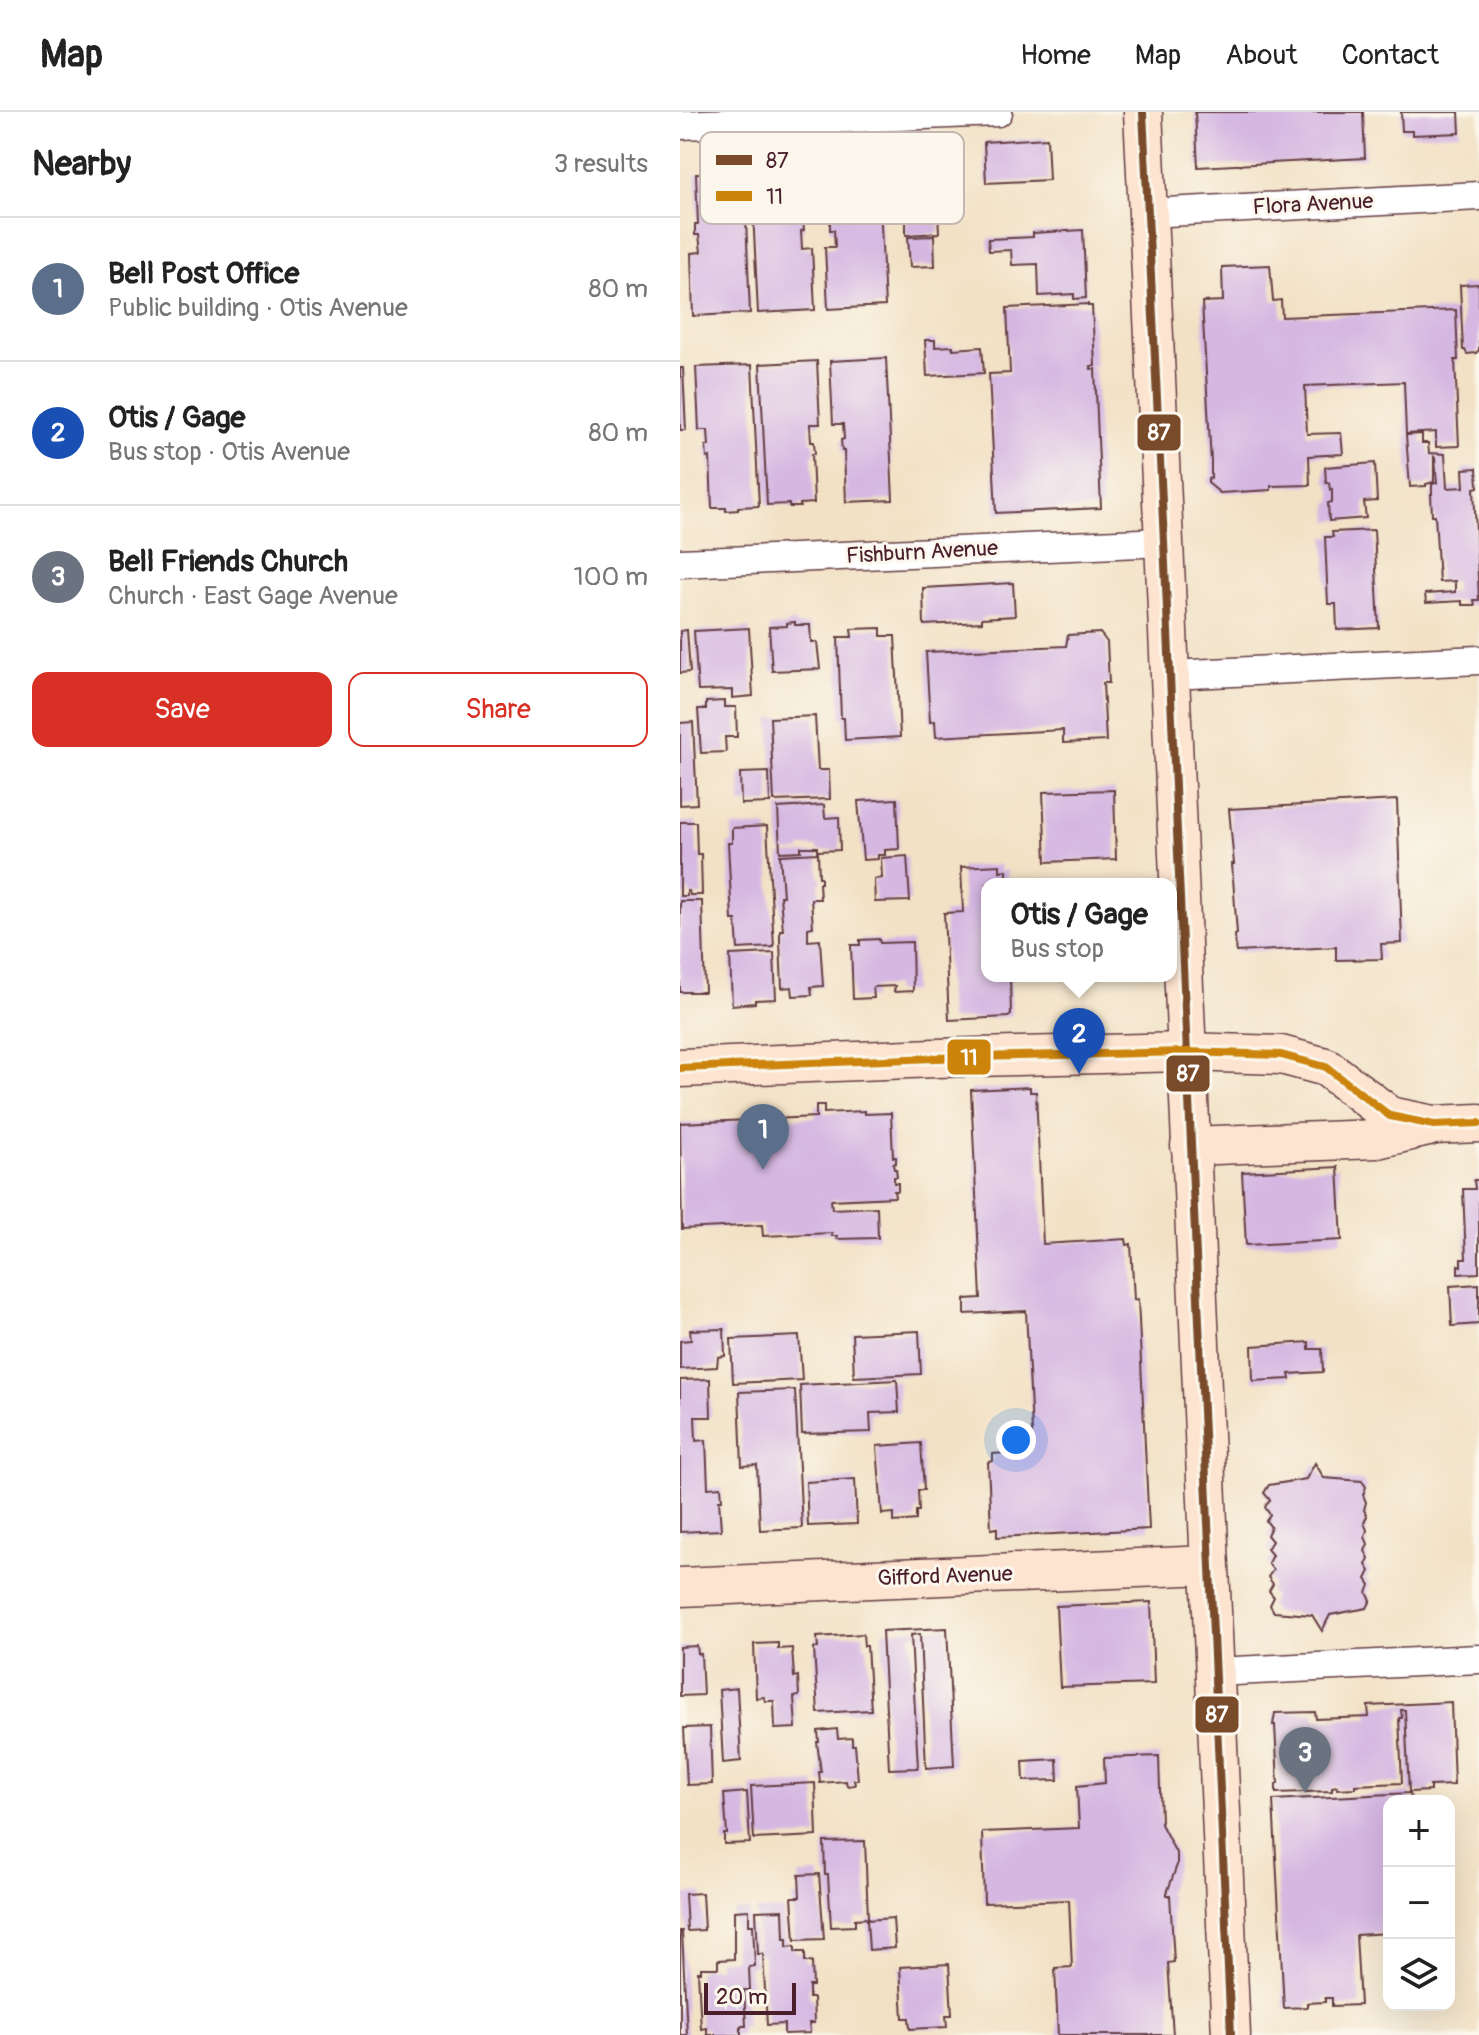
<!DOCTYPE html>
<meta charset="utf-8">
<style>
:root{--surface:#fff;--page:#f2f2f2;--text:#222;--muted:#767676;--line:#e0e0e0;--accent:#d93025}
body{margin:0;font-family:Pangolin,sans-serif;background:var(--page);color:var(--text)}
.controls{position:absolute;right:24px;bottom:24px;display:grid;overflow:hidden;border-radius:16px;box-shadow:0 8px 32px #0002}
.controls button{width:72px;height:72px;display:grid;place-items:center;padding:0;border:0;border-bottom:2px solid var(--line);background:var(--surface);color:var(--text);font:40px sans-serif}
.scale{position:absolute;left:24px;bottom:20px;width:92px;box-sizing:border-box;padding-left:8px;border:4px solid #4a1f2b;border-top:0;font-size:22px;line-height:28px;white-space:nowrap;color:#4a1f2b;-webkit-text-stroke:6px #fbf7ec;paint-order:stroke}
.you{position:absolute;left:336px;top:1328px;width:28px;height:28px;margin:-20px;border:6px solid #fff;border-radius:50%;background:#1a73e8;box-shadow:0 0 0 12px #1a73e833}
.badge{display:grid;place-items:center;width:52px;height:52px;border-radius:50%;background:var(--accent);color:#fff;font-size:26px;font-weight:700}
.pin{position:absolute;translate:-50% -66px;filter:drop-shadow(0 2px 4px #0008)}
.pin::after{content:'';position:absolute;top:42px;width:28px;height:24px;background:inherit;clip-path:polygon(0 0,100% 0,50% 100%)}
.popup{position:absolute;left:301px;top:766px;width:196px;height:104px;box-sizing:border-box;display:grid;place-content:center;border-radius:16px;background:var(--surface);filter:drop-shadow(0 2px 6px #0005);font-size:26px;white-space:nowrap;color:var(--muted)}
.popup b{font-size:30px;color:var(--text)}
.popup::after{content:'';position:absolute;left:50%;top:100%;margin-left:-16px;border:16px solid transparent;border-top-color:var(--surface)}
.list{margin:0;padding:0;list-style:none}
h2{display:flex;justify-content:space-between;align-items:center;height:104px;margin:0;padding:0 32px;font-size:34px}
h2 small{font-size:26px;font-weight:400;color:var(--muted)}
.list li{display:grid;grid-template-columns:52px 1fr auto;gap:24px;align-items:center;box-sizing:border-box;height:144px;padding:0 32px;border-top:2px solid var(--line)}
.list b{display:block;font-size:30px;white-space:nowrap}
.list p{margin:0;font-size:26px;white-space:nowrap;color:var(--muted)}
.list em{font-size:26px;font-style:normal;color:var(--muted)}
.actions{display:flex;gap:16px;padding:24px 32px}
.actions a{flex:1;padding:18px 0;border:2px solid var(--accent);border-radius:16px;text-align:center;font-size:28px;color:var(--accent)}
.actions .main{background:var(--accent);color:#fff}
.icon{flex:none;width:44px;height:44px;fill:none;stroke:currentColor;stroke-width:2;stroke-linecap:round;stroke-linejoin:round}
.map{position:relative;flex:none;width:799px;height:1923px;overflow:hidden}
header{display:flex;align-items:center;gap:48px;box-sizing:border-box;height:112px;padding:0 40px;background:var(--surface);border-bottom:2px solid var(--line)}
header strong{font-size:38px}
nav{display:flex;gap:44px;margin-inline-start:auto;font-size:28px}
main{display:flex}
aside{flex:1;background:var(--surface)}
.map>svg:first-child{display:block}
</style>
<header>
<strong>Map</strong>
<nav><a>Home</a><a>Map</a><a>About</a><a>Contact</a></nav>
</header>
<main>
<aside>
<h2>Nearby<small>3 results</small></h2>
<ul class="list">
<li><span class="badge" style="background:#5c6f8a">1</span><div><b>Bell Post Office</b><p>Public building · Otis Avenue</p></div><em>80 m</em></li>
<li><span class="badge" style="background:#1a4fb4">2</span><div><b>Otis / Gage</b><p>Bus stop · Otis Avenue</p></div><em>80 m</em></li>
<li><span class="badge" style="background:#6b7280">3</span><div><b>Bell Friends Church</b><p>Church · East Gage Avenue</p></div><em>100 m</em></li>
</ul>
<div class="actions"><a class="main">Save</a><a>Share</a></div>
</aside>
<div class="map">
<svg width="799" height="1923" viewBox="0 0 799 1923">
<rect width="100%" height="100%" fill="#fbf7ec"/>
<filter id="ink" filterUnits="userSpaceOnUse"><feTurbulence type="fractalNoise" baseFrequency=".0125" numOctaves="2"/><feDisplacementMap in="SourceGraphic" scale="16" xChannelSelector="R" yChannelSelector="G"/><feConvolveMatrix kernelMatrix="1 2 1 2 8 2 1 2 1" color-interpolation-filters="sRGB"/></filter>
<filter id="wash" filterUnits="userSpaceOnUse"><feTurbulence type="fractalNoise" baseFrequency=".006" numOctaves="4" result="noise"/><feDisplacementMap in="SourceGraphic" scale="32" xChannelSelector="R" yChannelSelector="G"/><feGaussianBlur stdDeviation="1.8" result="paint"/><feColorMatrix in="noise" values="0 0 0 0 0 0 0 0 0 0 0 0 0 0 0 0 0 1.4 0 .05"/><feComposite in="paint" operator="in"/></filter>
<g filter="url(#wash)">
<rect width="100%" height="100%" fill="#f2e1c5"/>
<g id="blocks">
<g fill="#d5b7e2">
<path d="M515,0H683L685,46L518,55Z"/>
<path d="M721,0H779L780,21L732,23V19H722Z"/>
<path d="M367,26L369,68L306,71L304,30Z"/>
<path d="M163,52H173V55L198,53L205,194L148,197L145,135H155L154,118H150V107L153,106L150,56L163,55Z"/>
<path d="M107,55V58L119,57L121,108H123L124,118L121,119L122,137L132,136L135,198L78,201L71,59L95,58V56Z"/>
<path d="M29,58H40V60H64L70,201L13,204L11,141L21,140L19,123H15V112H18L16,62H29Z"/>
<path d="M258,100L259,121L226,123V107L231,106L230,102Z"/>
<path d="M403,118L406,186L394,187V182L359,184L358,152L332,153L331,138L309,139L308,127L353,125V121Z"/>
<path d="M254,124L255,154L230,155L228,125Z"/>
<path d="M590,153L593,189L601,188L602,205L776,198L778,248H775L779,334L756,335V320L726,322L724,270L625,274L627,322L661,321L663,342L629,344L630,373L591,374V378L540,381L528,371V367L531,366V350L522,190L543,189L542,155Z"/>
<path d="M799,172V238L796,241L787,242L785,238H783L780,173Z"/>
<path d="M408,192V194H412L415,254H411V257H415L421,396L316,401L309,262L330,261L327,196Z"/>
<path d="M245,228H255V235L273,234V237L302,235L304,261L247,264Z"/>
<path d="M206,246L213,388L166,390L164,339H162L161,328L164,327L163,312H153L150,249Z"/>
<path d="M137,249L140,312H130L131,330H134L135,342H132L134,391L120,392V395H109V392L87,393L80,252Z"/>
<path d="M72,253L79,394L58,395V398L46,399V396H32L30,345L27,346L26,334H29L28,318H19L16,255Z"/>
<path d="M0,256H3L6,318H0Z"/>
<path d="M742,322V331H748L749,341L765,342L767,376L784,375L783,357L797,356L798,375L794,376L799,488H794L795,493H782V489L746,491L745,482L775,480V469L759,470L755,403H752L751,382H752V372L757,371L755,346L754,345V370L746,372V374L730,375L726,323Z"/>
<path d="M695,351L697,389L684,390L686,406L649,409L648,391L652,390V377L650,378L649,371H646L645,355Z"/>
<path d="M694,418L699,516L657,518L656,492H648L645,425H653L652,420Z"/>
<path d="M333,471L335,504L302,506V510L244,513L243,476Z"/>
<path d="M115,510V513H130L131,530H137L140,557L92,559L89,515L107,514V511Z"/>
<path d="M69,516L73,584L52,586V578L18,579L14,519Z"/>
<path d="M201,516V524H215L220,625L165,628L164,606H161L158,525H172L171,517Z"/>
<path d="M7,518L10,560L0,561V519Z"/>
<path d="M420,521L427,530L429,571H423L426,629L383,631V618L256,625L255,609L250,610L246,540L386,534L388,523Z"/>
<path d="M44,589V595H56L57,625H45L46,640L21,641L18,597H26V590Z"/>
<path d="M135,604L138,658H149L150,687L94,689L90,606Z"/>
<path d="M13,610L17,692L0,693V611Z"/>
<path d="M89,660L90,691L61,692L60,661Z"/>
<path d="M434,678L436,747L366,750L363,680Z"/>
<path d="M217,687L219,737L205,738V743H198V747L183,748L178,689Z"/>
<path d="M717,688L722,831L701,832L702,847L656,848V835L556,840L555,823L557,822L552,752H554L549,697Z"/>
<path d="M144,693L145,706L159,705L160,738L137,739V735H121V739L100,740L98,696Z"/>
<path d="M0,710H16L17,742H21L22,783H10L9,779H7V784H0Z"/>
<path d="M87,714L94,835L58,837L56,808H52L48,731H52V716Z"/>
<path d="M138,741L139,765H141V771H139L140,787H131L133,815L128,816V829L140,828L143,874L131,875L132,883L113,884L112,875L102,876L100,829V818H103L100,784H103L100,743Z"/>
<path d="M227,744L230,789L195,790L194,767L202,766L201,746Z"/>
<path d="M320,753V759L327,758V772H307V864H330L331,903L328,905L269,908L264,801L283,800L281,755Z"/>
<path d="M0,789H22L25,880H0Z"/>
<path d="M199,827L200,831L232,830L233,879L214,880L215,874L193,875L194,886L173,887L171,833H180V828Z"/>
<path d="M94,841L96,887L75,888V891L52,893L50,843Z"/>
<path d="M350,975V980H356L363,1132L446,1127L447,1133L451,1132L454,1188L458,1187L469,1417L317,1425V1416L311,1417L308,1350L313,1349V1342L353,1339L346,1199L285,1202V1187L301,1186L291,978Z"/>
<path d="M136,993H144V1001L184,999V1002L211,1001L213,1045H216V1051L213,1052L214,1057H216L217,1065H214V1071H218V1079H214L215,1085L151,1088L152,1097L197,1095L198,1126L157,1127V1124H152V1121L83,1124L82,1113L2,1117L0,1011L136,1005Z"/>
<path d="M658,1055L662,1128L566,1133L562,1060Z"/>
<path d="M794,1068H799V1161L778,1162V1153L781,1154V1147H786L783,1077H795Z"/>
<path d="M799,1172V1212L772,1214L770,1174Z"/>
<path d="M44,1217L45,1244L38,1245L37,1255L0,1257V1229L11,1228L10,1218Z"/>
<path d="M239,1219L241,1262L174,1265L172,1222Z"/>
<path d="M119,1224L122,1268L53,1271L51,1227Z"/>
<path d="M629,1230V1237H642L643,1260L609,1262L610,1267L573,1269L572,1234Z"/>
<path d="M30,1267L31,1305H15L16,1329L26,1328L28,1376L41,1375L42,1388H39L41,1418L0,1420V1268Z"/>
<path d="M217,1268L219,1300L190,1301L191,1320L122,1322L120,1273Z"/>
<path d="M115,1278L122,1416L80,1418L77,1353L62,1354L59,1280Z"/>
<path d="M241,1331L244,1378H238L239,1399H236V1408L214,1410V1401L202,1402L197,1334Z"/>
<path d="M635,1351L644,1366L682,1369L686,1375L683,1383L686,1390L684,1398L687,1404L684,1411L687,1418L685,1425L688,1432L685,1439L689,1446L686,1453L690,1459L686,1467L690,1473L687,1481L691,1488L687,1496L650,1503L642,1519L632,1503L594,1500L590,1493L594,1485L589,1479L593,1472L588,1465L593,1458L588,1451L592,1443L587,1437L592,1429L587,1423L591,1415L586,1409L590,1403L585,1395L590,1388L584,1381L589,1373L626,1367Z"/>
<path d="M175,1367L177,1412L128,1414L126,1370Z"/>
<path d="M471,1490L474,1572L380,1575L376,1494Z"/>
<path d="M267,1516L274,1654L246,1656L240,1522L231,1523L238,1656L209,1657L202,1519Z"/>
<path d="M183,1522L184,1534H187L191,1598L138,1601L134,1536H138L137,1525Z"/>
<path d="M98,1531V1537L112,1536L114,1565L118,1564L119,1584L114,1585L116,1616L95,1617L94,1589H85L84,1585L76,1586L74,1532Z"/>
<path d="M17,1534L18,1542H21L23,1583L0,1584V1535Z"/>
<path d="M57,1576L61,1649L43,1651L39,1578Z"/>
<path d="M771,1590L774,1673L750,1674V1679L729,1680L725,1598H721L722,1606H719L722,1671L675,1673V1676L657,1677V1674L652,1675V1679L596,1681V1672H598L595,1613H593L595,1601L635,1600L636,1607L689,1605L688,1594Z"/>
<path d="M30,1615L32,1672L7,1673L4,1616Z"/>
<path d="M157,1617L158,1627L172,1626V1633H175L178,1668H174L175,1673L167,1674L166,1669L140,1671L139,1660H141L137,1630H139L138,1619Z"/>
<path d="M479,1644L481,1712L497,1743V1753L487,1781V1783H490L494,1850L488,1851L493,1923H378L375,1856L392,1855L389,1788L304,1791L302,1720L399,1716L397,1674L425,1671L424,1646Z"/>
<path d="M377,1647L378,1668L344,1669L343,1649Z"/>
<path d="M135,1671L137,1724L74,1727L71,1674Z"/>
<path d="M67,1680L70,1731L44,1732V1722H47L44,1682Z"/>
<path d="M730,1681L731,1689H709V1821L676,1823L680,1893L652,1894V1886H645V1890L627,1891V1895L604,1896L593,1688Z"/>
<path d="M185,1729L188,1806L175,1807V1814L151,1815L148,1763H145L144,1730Z"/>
<path d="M139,1762L144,1827L115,1828L112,1785H120L119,1763Z"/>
<path d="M22,1781L24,1818L7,1819L5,1782Z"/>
<path d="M69,1798V1813H73L75,1854L69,1855L70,1878H64L66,1914H61V1923H27V1916L21,1917L18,1860H21V1856H38V1848L54,1847V1799Z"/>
<path d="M103,1798L104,1827H107V1835L115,1834V1840H125V1850H132L133,1874H129V1886H133L134,1911H129L130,1921L104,1922V1912L87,1913L83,1842H78L76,1799Z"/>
<path d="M213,1806L215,1836L189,1838L187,1808Z"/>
<path d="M0,1819H2L7,1923H0Z"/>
<path d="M269,1852L272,1903H266L267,1915L230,1917L229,1906H223L220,1855Z"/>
</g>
</g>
</g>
<g filter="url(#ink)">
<use href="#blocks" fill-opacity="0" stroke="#633c42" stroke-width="2"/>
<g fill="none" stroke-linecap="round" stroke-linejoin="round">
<g stroke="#633c42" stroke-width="31">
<g id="street">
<path d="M0,13L318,0"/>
<path d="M467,101L799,84"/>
<path d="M0,451L484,430"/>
<path d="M490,563L799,548"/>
<path d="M534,1560L799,1547"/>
</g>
</g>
<g stroke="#633c42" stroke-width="41">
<g id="secondary">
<path d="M463,0L484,430L551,1923"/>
<path d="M0,956L255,946L506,940L601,943L646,955L710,1004L754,1013L799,1011"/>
<path d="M510,1034L697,1027L748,1015"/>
<path d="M0,1475L529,1453"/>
</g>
</g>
<use href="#street" stroke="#fff" stroke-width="28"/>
<use href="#secondary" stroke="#fde4d1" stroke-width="38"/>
<g stroke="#fbf7ec" stroke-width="14">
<path id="bus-1" d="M463,0L484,430L551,1923"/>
</g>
<g stroke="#fbf7ec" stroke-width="14">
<path id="bus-2" d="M0,956L255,946L506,940L601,943L646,955L710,1004L754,1013L799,1011"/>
</g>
<use href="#bus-1" stroke="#7a4b2a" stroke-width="8"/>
<use href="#bus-2" stroke="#cc840b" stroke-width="8"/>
</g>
</g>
<g text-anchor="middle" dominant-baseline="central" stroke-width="6" stroke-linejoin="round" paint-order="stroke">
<g font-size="22" fill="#4a1f2b" stroke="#fbf7ec">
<text transform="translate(633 92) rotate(-3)">Flora Avenue</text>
<text transform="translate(242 440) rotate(-3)">Fishburn Avenue</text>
<text transform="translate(265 1464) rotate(-2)">Gifford Avenue</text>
</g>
</g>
<rect x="20" y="20" width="264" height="92" rx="12" fill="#fbf7ec" stroke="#c6b6b2" stroke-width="2"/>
<rect x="36" y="43" width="36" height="10" fill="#7a4b2a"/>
<rect x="36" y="79" width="36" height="10" fill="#cc840b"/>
<g font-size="22" fill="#4a1f2b">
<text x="86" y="56">87</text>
<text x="86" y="92">11</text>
</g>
<g stroke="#fbf7ec" stroke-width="3">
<rect x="456" y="301" width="46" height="39" rx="8" fill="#7a4b2a"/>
<rect x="266" y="926" width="46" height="38" rx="8" fill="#cc840b"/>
<rect x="485" y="942" width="46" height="39" rx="8" fill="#7a4b2a"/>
<rect x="514" y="1583" width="46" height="39" rx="8" fill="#7a4b2a"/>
</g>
<g font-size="22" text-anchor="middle" font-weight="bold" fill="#fff">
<text x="479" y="328">87</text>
<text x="289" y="953">11</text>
<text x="508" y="969">87</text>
<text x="537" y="1610">87</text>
</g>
</svg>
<div class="controls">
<button>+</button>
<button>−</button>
<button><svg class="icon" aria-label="layers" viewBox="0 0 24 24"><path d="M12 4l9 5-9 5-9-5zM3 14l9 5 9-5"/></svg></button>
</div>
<div class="scale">20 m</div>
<div class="you"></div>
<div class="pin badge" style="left:83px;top:1058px;background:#5c6f8a">1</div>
<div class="pin badge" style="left:399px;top:962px;background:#1a4fb4">2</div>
<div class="popup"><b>Otis / Gage</b>Bus stop</div>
<div class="pin badge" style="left:625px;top:1681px;background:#6b7280">3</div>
</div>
</main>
